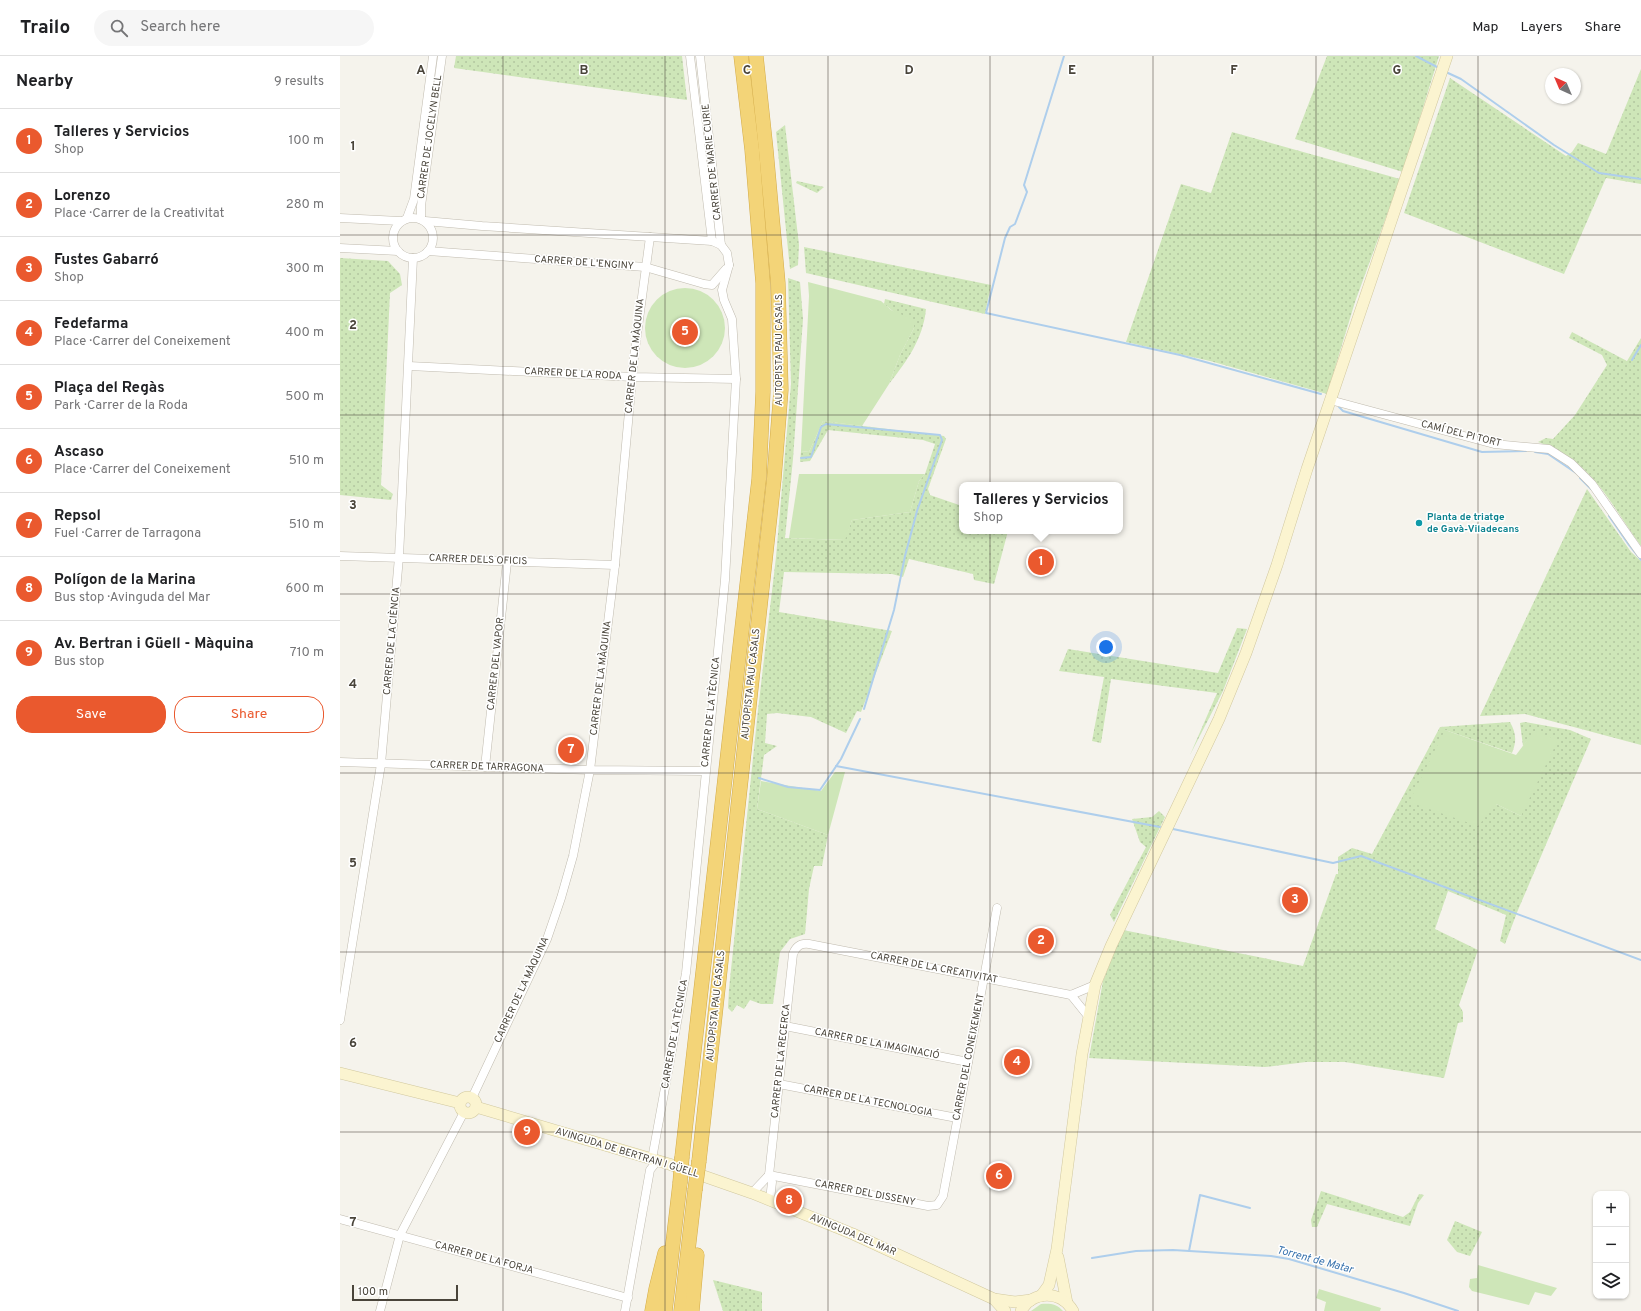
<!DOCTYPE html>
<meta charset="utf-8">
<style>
:root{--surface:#fff;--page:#f6f6f6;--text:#202124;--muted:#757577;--line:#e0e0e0;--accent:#ea592e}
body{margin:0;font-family:Overpass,sans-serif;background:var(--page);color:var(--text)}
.controls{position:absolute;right:12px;bottom:12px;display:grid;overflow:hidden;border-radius:8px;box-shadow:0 1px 3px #0004}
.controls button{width:36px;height:36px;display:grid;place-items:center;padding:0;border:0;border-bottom:1px solid var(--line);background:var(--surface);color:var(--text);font:20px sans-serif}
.compass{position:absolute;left:1205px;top:12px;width:36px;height:36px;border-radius:50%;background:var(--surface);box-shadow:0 1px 3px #0004;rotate:316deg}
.scale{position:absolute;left:12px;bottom:10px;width:106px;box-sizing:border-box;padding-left:4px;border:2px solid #49443a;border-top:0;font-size:11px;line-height:14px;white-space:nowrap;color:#49443a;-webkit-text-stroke:3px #fff;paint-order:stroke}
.you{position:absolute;left:766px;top:591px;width:14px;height:14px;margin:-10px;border:3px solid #fff;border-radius:50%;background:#1a73e8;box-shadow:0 0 0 6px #1a73e833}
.badge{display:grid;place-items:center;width:26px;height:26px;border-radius:50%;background:var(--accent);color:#fff;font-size:13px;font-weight:700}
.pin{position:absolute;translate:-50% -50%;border:2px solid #fff;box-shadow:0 1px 4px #0006}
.popup{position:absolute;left:619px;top:426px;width:164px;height:52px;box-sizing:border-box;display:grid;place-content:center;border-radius:8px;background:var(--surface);filter:drop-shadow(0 1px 3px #0005);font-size:13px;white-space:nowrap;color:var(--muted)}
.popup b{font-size:15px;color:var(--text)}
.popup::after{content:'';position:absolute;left:50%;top:100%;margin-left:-8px;border:8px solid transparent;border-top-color:var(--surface)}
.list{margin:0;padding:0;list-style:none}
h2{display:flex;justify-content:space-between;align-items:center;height:52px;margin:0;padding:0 16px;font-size:17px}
h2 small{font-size:13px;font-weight:400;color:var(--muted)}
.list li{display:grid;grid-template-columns:26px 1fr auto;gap:12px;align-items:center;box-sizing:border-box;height:64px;padding:0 16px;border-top:1px solid var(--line)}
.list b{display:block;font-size:15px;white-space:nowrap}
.list p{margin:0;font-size:13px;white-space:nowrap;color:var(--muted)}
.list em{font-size:13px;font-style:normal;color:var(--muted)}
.actions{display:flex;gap:8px;padding:12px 16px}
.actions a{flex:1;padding:9px 0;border:1px solid var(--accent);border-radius:16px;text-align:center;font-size:14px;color:var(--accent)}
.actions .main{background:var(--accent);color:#fff}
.icon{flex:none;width:22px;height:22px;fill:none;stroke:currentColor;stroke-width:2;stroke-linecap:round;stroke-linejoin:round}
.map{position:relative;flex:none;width:1301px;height:1255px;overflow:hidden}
header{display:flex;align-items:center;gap:24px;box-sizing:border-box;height:56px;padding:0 20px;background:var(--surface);border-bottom:1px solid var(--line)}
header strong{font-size:19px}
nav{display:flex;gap:22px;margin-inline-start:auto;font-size:14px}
.search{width:280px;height:36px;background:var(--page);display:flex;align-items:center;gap:10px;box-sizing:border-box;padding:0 14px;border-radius:22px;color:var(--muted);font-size:15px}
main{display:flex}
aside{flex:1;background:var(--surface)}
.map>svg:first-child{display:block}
</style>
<header>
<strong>Trailo</strong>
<div class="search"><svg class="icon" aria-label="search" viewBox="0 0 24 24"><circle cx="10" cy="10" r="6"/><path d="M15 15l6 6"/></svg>Search here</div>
<nav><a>Map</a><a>Layers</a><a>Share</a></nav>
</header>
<main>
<aside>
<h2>Nearby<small>9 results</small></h2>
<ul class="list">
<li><span class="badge">1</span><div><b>Talleres y Servicios</b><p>Shop</p></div><em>100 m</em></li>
<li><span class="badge">2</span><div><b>Lorenzo</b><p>Place · Carrer de la Creativitat</p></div><em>280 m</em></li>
<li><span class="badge">3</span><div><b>Fustes Gabarró</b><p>Shop</p></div><em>300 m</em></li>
<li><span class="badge">4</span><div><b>Fedefarma</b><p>Place · Carrer del Coneixement</p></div><em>400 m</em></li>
<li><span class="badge">5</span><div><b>Plaça del Regàs</b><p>Park · Carrer de la Roda</p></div><em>500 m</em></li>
<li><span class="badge">6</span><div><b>Ascaso</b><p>Place · Carrer del Coneixement</p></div><em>510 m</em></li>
<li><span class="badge">7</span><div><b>Repsol</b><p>Fuel · Carrer de Tarragona</p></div><em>510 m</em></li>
<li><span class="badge">8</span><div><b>Polígon de la Marina</b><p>Bus stop · Avinguda del Mar</p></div><em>600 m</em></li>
<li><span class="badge">9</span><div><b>Av. Bertran i Güell - Màquina</b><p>Bus stop</p></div><em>710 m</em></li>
</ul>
<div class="actions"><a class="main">Save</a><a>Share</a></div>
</aside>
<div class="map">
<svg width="1301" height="1255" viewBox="0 0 1301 1255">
<defs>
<pattern id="grass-dots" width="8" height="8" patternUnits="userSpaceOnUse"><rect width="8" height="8" fill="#cee6b8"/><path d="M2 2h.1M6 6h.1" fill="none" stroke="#b2c69f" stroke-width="1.8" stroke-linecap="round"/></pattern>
</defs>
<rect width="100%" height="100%" fill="#f5f3ec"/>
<g fill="url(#grass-dots)">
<path d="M116,0H342L347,44L114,12Z"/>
<path d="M987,0H1099L1063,116L955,83Z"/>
<path d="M1301,13V128L1266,122L1224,218L1064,157L1110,22L1226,100L1232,96L1238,87L1266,98Z"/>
<path d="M445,69L459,189L458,209L450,213L436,76Z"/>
<path d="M892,76L1060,123L1015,246L987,338L870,305L786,286L841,128L871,137Z"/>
<path d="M457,125L484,131L477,137L456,127Z"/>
<path d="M464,191L651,229L645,258L466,217Z"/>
<path d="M0,202L48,205L60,218L62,229L50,237L41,429L53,438L51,444L0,439Z"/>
<path d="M448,222L460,226L463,263L453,403L445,482L504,484L512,464L570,456L579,425L585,418L595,388L583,384L488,374L470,405L460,406L461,395L469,396L483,365L604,380L606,383L588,433L590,439L622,450V475H668L654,528L634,524L633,518L569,503L563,521L552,518L444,516L439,556L552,575L521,656L517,655L506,677L471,661L437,657L427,658L425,687L437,690L424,699L417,753L488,779L482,810H474L469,833L465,878L450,883L440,896L433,948H421L410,944L404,953L397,949L392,956L388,952L389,933L418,654L436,501L451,328Z"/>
<path d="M545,243L586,253C583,283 567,305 549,328L560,299L574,272L544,248Z"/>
<path d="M1232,276L1287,305L1301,282V490C1277,458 1258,417 1221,396C1214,392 1206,389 1198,386L1206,382L1213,383L1235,359L1267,309L1262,299L1229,282Z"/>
<path d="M1247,433L1291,496L1301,505V689L1185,658L1140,660Z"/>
<path d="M897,572L907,573L883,635L850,699L877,637L771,623L761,687L752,685L764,621L719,615L728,593L878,617Z"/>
<path d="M1170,666C1176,677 1177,685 1172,697L1105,674L1156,748L1181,760L1195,675L1183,690L1180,667L1185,666L1230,674L1251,683L1178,854L1165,888L1160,885L1166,859L1108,835L1095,873L1138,894L1119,949L1123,956V966L1118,967L1104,1022L1005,1006H966L925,1011L749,1002L763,925L783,874L963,910L996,818H998V801L1012,792L1032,798L1100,671Z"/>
<path d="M819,755L825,761L774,866L770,859L806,791L800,786L792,763L812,761Z"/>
<path d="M981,1135L1063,1161L1070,1156L1079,1138L1084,1139L1078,1147L1070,1170L987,1148L977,1171H972L971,1164Z"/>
<path d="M1115,1165L1142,1176L1130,1200L1117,1196L1107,1184Z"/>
<path d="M373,1224L422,1236V1255H383Z"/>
</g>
<g fill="#cee6b8">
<path d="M468,226L541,245L551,254L574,264V272L560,299L549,328L522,370L483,365L469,396L461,395L469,240Z"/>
<circle cx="345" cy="272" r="40"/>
<path d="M459,418H585L579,425L570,456L512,464L505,484L449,482Z"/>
<path d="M1105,674L1176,699L1194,675L1218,684L1181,760L1156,748L1138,770L1069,746Z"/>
<path d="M495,716H505L488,779L417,753L421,725L481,735Z"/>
<path d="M1138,1209L1217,1232L1211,1240L1195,1236L1189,1249L1132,1235L1129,1231L1130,1223L1137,1222Z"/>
<path d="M979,1233L1041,1252L1040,1255H984L986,1246L976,1242Z"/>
<path d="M701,1248C710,1247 717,1248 723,1255H691Z"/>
</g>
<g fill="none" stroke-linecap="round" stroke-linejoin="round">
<g stroke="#aeceec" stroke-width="2">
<path d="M724,0L684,129L687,136L675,168L670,171L665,182L646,257L840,299L981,338"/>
<path d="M1076,0L1097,11"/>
<path d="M1108,17L1121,23L1214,89L1259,117L1301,123"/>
<path d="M1292,304L1301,289"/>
<path d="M999,351L1003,355L1142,396L1186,395"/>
<path d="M1195,396L1208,398L1236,417"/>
<path d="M461,402L471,401L481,371L486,368L600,379L602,384L577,455L565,500L554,554L524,653"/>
<path d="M1240,422L1251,433"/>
<path d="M1269,460L1289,489L1301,504"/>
<path d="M496,710L820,771"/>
<path d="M419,722L448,731L480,734L501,703L520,663"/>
<path d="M833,773L993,807L1021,800L1301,904"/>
<path d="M849,1195L860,1139L910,1152"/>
<path d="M752,1202L796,1195L833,1194L931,1200L949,1203L1064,1237L1118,1255"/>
</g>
<g stroke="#c0bbaf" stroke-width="9">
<g id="street">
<path d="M350,0L372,185"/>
<path d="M360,0L381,189L387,197L389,209"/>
<circle cx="73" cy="182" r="20"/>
<path d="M0,162L60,165"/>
<path d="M67,162L74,143L93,0"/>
<path d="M81,162V150L102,0"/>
<path d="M85,165L142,170L372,185L381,189"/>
<path d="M0,192L58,195"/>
<path d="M88,195L305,211L364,228L372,229L386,213"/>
<path d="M69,310L293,321L396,323"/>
<path d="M990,344L1154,388L1209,393L1231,407L1252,428L1301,498"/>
<path d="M0,500L275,509"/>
<path d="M0,706L250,714L365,715"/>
<path d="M145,711L167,506"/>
<path d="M731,939L748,960"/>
<path d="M0,964L41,708L59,501L73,202"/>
<path d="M445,970L628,1006"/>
<path d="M439,1028L617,1062"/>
<path d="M132,1042L207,883L221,842L233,800L250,714L275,509L294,301L310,181"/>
<path d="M312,1103L346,917L385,524L396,323L392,263L384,244L382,234L389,209"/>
<path d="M429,1119L588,1150L597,1149L603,1140L657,852"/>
<path d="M412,1137L429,1119"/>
<path d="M430,1144L432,1126L429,1119L453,898C456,890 461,887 469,888L731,939L755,929"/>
<path d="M0,1163L288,1242"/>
<path d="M40,1255L60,1179L124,1056"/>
<path d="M285,1255L310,1114L317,1105"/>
</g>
</g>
<g stroke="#d1c89f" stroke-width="12">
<g id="secondary">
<path d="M0,1017L120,1047"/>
<circle cx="128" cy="1049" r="8"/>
<path d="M136,1051L329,1108L412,1137L513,1178L654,1243L675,1246L691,1244"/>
<path d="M718,1201L727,1247"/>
<path d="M701,1240L709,1229L717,1193L742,998L755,929L771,890L879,663L906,597L937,509L967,413L1107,0"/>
<path d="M654,1243L665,1255"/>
<path d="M681,1255C693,1234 721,1234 733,1255"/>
</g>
</g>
<g stroke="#d3ab48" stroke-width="15">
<g id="highway">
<path d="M342,1101L419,423L423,336V227L412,94L401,0"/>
<path d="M359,1105L434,423L441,334L438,227L426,94L416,0"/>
<path d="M312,1255L316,1233L325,1197"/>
<path d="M325,1255L340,1127"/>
<path d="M341,1255L355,1134"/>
<path d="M352,1255L357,1199"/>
</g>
</g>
<use href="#street" stroke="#fff" stroke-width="8"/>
<use href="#secondary" stroke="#fbf4d0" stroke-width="11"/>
<use href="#highway" stroke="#f3d478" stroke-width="14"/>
<g stroke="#d3ab48" stroke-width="15" stroke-linecap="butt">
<g id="highway-bridge">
<path d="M340,1127L342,1101"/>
<path d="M355,1134L359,1105"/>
</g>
</g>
<use href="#highway-bridge" stroke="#f3d478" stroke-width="14"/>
</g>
<path fill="none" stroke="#49443a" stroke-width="1" stroke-opacity="0.55" d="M163,0V1255M325,0V1255M488,0V1255M650,0V1255M813,0V1255M976,0V1255M1138,0V1255M0,179H1301M0,359H1301M0,538H1301M0,717H1301M0,896H1301M0,1076H1301"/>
<circle fill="#0f9aa8" stroke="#fff" stroke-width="1.5" cx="1079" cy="467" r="4"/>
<g text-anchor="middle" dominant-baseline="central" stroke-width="3" stroke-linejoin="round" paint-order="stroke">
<g font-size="10" fill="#49443a" stroke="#fff">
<text transform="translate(90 81) rotate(-82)">CARRER DE JOCELYN BELL</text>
<text transform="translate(372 106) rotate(-96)">CARRER DE MARIE CURIE</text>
<text transform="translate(244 207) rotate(4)">CARRER DE L'ENGINY</text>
<text transform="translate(439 294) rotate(-90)">AUTOPISTA PAU CASALS</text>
<text transform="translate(295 300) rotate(-84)">CARRER DE LA MÀQUINA</text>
<text transform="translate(233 318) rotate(3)">CARRER DE LA RODA</text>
<text transform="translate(1121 378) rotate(14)">CAMÍ DEL PI TORT</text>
<text transform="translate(138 504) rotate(2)">CARRER DELS OFICIS</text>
<text transform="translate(52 585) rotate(-85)">CARRER DE LA CIÈNCIA</text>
<text transform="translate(156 608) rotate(-84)">CARRER DEL VAPOR</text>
<text transform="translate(261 622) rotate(-83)">CARRER DE LA MÀQUINA</text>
<text transform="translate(411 628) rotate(-84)">AUTOPISTA PAU CASALS</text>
<text transform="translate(371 656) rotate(-84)">CARRER DE LA TÈCNICA</text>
<text transform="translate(147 711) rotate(2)">CARRER DE TARRAGONA</text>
<text transform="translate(594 912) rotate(11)">CARRER DE LA CREATIVITAT</text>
<text transform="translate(182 934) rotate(-65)">CARRER DE LA MÀQUINA</text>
<text transform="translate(376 950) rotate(-84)">AUTOPISTA PAU CASALS</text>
<text transform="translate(335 978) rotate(-80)">CARRER DE LA TÈCNICA</text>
<text transform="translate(537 988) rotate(11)">CARRER DE LA IMAGINACIÓ</text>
<text transform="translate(629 1001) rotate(-79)">CARRER DEL CONEIXEMENT</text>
<text transform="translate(441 1005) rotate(-84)">CARRER DE LA RECERCA</text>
<text transform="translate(528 1045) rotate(11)">CARRER DE LA TECNOLOGIA</text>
<text transform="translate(287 1097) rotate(17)">AVINGUDA DE BERTRAN I GÜELL</text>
<text transform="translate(525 1137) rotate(11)">CARRER DEL DISSENY</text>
<text transform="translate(513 1179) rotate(23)">AVINGUDA DEL MAR</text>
<text transform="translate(144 1202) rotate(15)">CARRER DE LA FORJA</text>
</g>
<g font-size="10" font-weight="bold" fill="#0d838f" stroke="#fff" text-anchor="start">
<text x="1087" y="461">Planta de triatge<tspan x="1087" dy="12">de Gavà-Viladecans</tspan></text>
</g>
<g font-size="11" font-style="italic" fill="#3a74ae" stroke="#fff">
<text transform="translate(975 1204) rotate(15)">Torrent de Matar</text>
</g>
</g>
<g font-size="13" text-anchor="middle" font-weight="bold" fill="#49443a" stroke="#fff" stroke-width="3" stroke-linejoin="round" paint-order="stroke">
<text x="81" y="18">A</text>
<text x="244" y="18">B</text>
<text x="407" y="18">C</text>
<text x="569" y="18">D</text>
<text x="732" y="18">E</text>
<text x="894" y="18">F</text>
<text x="1057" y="18">G</text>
<text x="13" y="94">1</text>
<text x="13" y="273">2</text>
<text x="13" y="453">3</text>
<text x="13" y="632">4</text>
<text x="13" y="811">5</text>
<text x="13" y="991">6</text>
<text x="13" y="1170">7</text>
</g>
</svg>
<div class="controls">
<button>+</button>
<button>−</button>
<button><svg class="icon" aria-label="layers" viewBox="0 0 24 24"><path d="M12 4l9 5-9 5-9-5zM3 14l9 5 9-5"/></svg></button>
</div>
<svg class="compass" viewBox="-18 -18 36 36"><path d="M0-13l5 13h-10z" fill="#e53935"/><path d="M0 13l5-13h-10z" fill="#757577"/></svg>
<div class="scale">100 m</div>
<div class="you"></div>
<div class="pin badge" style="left:701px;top:506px">1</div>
<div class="popup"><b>Talleres y Servicios</b>Shop</div>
<div class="pin badge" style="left:701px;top:885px">2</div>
<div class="pin badge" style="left:955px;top:844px">3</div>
<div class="pin badge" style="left:677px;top:1006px">4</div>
<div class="pin badge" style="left:345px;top:276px">5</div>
<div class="pin badge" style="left:659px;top:1120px">6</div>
<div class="pin badge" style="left:231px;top:694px">7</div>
<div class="pin badge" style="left:449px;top:1145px">8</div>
<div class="pin badge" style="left:187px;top:1076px">9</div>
</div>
</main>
